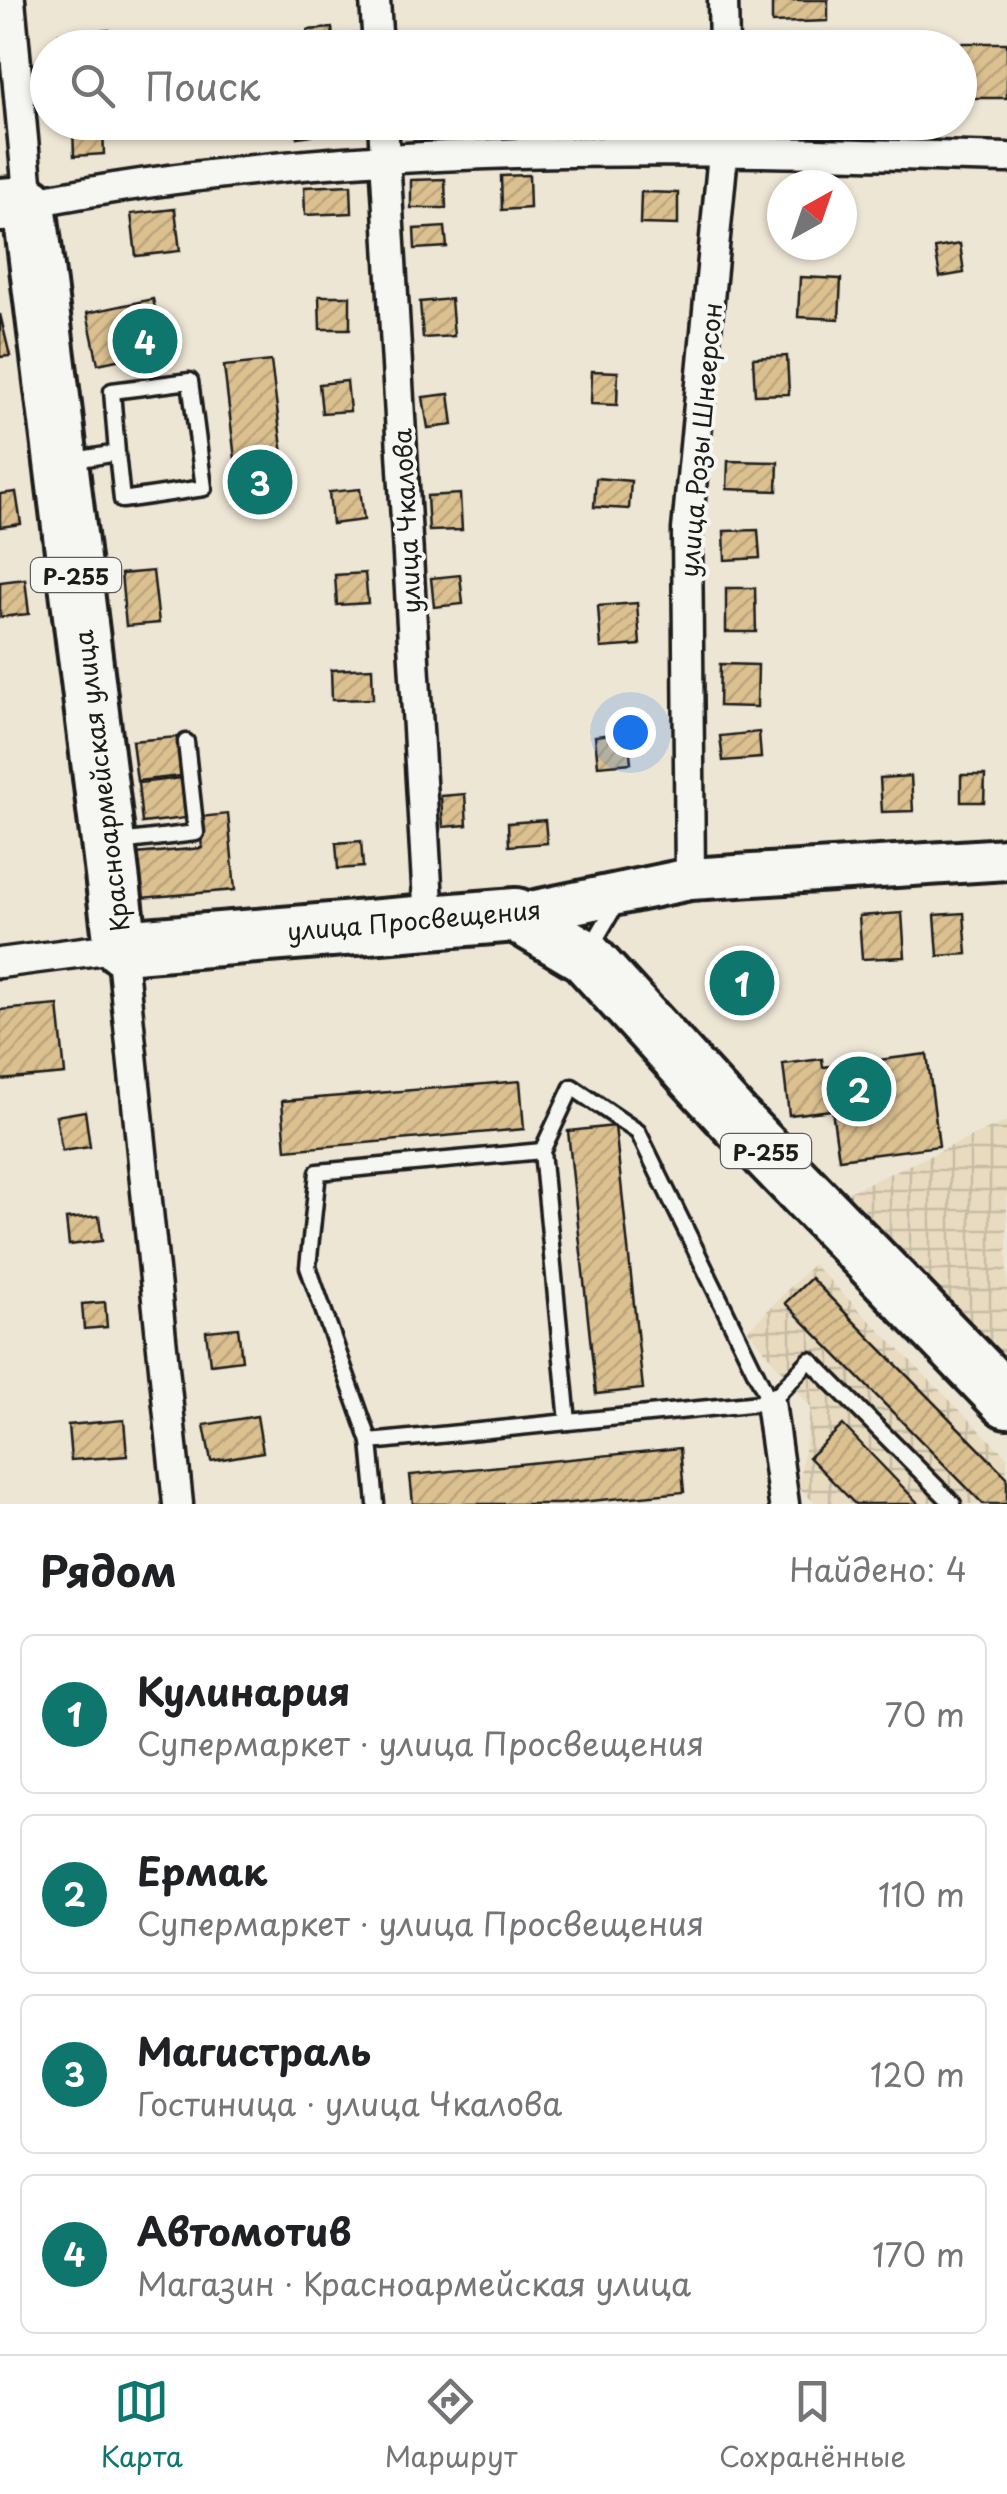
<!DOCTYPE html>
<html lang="ru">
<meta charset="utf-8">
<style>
:root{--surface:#fff;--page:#f6f6f6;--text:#202124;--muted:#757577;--line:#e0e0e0;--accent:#0f766e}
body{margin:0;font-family:"Playpen Sans",sans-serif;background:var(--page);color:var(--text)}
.compass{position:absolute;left:767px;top:170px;width:90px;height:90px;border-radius:50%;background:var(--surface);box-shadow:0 2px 8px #0004;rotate:40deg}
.you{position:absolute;left:630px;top:732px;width:35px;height:35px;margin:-25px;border:8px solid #fff;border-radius:50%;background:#1a73e8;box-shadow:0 0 0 15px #1a73e833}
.badge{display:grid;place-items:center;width:65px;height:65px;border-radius:50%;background:var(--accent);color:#fff;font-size:32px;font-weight:700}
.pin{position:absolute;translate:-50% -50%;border:5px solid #fff;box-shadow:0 2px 10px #0006}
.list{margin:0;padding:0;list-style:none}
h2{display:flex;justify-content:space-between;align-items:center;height:130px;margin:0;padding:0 40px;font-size:42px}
h2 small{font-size:32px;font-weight:400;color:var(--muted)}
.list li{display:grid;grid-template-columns:65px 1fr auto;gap:30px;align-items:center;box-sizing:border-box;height:160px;margin:0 20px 20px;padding:0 20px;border:2px solid var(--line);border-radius:15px}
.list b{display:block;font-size:38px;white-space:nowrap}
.list p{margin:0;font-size:32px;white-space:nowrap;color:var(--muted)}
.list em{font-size:32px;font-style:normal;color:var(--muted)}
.icon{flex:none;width:55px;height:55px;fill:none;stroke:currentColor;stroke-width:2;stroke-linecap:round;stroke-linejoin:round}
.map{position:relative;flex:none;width:1007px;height:1504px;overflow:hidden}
.search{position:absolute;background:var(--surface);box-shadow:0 2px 8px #0004;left:30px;right:30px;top:30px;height:110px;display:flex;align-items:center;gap:25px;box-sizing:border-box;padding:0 35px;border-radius:55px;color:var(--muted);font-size:38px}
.sheet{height:850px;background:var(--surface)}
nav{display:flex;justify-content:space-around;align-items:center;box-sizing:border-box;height:140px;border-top:2px solid var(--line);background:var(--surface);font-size:28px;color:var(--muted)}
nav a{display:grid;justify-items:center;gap:5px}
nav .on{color:var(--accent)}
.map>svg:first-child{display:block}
</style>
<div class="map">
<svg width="1007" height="1504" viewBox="0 0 1007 1504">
<defs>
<pattern id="industrial-grid" width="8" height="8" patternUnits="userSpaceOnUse" patternTransform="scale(2.5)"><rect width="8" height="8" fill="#e8dbc0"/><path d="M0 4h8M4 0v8" fill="none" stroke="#c6bba4"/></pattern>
<pattern id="building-hatch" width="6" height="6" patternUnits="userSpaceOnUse" patternTransform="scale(2.5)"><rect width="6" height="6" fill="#dbc090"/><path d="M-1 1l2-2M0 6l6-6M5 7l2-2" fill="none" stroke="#bba47c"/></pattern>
</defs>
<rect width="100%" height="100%" fill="#eee6d5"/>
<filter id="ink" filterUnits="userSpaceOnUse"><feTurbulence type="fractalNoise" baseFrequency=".01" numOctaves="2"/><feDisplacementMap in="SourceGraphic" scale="20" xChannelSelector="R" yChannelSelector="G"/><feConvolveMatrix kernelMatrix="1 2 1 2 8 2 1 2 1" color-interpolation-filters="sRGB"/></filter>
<g filter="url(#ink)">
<g fill="url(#industrial-grid)">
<path d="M1007,1121V1374L835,1198Z"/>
<path d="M813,1264L1007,1457V1504H816L798,1487L811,1408L748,1330Z"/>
</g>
<g fill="url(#building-hatch)" stroke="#1c1c1c" stroke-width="2.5">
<path d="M772,0H828V21L772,23Z"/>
<path d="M332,28L334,48H309L308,30Z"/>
<path d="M109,30L110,48H60L59,34Z"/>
<path d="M961,43H1007V98H960Z"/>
<path d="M295,122H341L342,131L297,137Z"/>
<path d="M412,122H456L457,131L412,132Z"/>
<rect x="500" y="122" width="30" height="6"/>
<path d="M555,122H593V128L555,129Z"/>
<path d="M653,122H694L693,135L653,134Z"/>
<path d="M779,122H827V134L779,135Z"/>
<path d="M73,127H103L104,154L74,156Z"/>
<path d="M529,175L530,208L502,210L501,176Z"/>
<path d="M445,179L446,208H411V180Z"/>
<path d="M351,185L352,213L305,215L304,187Z"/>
<path d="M641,192L678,193V225L640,224Z"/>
<path d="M175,209L180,251L136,256L131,214Z"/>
<path d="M445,227L447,247L415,249L414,229Z"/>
<path d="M960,244L964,273L940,277L935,248Z"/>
<path d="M800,277L841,279L839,319L798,317Z"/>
<path d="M319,296H350V329H320Z"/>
<path d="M153,299L164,350L98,364L87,313Z"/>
<path d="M451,299L454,336L423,338L420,302Z"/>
<path d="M0,314L10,356L0,357Z"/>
<path d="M787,356L789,394L755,395L753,358Z"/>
<path d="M271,361L288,495L240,501L224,366Z"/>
<path d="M592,371L618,372L617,405L591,404Z"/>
<path d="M347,381L350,411L322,413L319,384Z"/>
<path d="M449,394L453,425L428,428L423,397Z"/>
<path d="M728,461L778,462L777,491L727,489Z"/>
<path d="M596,478L631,481L629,509L594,507Z"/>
<path d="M360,489L364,520L332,524L329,492Z"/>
<path d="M16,492L21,524L0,527V494Z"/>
<path d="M460,494L462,530L429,531L427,496Z"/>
<path d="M758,530L760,558L725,560L724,531Z"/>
<path d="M153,571L159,623L126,626L121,574Z"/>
<path d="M365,573L368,603L337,605L335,575Z"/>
<path d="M460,575L463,604L434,607L431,578Z"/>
<path d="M25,579L29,614L0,617V582Z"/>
<path d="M726,588H755L756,632H726Z"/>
<path d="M637,603L640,645L601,648L598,606Z"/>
<path d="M720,664L758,665L757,707L719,706Z"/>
<path d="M372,668L373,699L332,700L331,670Z"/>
<path d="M628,732L631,763L598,766L595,736Z"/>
<path d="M759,732L761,758L723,761L720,736Z"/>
<path d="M177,737L181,776L137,781L132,741Z"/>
<path d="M961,775H985L984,802H961Z"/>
<path d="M911,776L913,811L882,812L880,778Z"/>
<path d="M182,778L186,818L142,823L138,783Z"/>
<path d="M465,794L467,825L443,827L441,796Z"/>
<path d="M228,814L235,890L141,898L136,854L202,848L199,817Z"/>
<path d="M545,820L547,843L509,846L508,823Z"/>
<path d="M361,841L363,867L338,869L336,843Z"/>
<path d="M902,913L905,957L862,959L859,916Z"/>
<path d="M964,913L967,954L938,956L935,915Z"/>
<path d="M756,962L760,1001L728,1004L724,965Z"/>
<path d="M58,1005L65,1074L0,1080V1010Z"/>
<path d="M927,1054L939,1146L839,1159L832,1110L789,1115L783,1064L822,1059L823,1067Z"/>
<path d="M520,1081L524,1129L286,1150L282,1101Z"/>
<path d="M85,1111L90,1147L62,1151L56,1116Z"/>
<path d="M615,1126L643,1389L596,1394L568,1131Z"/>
<path d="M99,1216L102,1241L69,1245L66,1219Z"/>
<path d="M811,1278L1007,1477V1504H983L785,1303Z"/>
<path d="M105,1302L107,1327L84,1329L82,1304Z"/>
<path d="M238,1328L242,1360L210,1364L206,1331Z"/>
<path d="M257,1416L263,1452L211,1461L204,1425Z"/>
<path d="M124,1420L127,1456L71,1460L68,1425Z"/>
<path d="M843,1425L919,1504H855L809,1457Z"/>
<path d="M680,1448L684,1492L560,1504H413L410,1475Z"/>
</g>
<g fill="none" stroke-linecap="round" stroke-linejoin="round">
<g stroke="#1c1c1c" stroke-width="21">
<g id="lane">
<path d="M69,461L117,453L122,500L204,488L190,381L112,391L117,453"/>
<path d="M119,842L196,833L186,742"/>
<path d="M591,947L618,901"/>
<path d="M542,1151L572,1087L638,1132L770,1402"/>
<path d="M370,1442L308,1267L318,1172L542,1151L568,1422L770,1402L810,1360L953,1504"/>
<path d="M376,1504L370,1442L568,1422"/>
</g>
</g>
<g stroke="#1c1c1c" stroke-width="35">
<g id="street">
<path d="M10,0L29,203C349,140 682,148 1007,158"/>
<path d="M375,0L378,48"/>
<path d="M723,0L724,48"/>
<path d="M383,122L429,920"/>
<path d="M690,879L687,530L726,122"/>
<path d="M0,963L121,947L178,1504"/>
<path d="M770,1402L784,1504"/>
</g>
</g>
<g stroke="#1c1c1c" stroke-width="48">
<path id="secondary" d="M516,915L690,879L1007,859"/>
</g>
<g stroke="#1c1c1c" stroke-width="60">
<path id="highway" d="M0,205L29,203L121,947L516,915L585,956L734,1119L1007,1401"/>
</g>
<use href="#lane" stroke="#f6f6f2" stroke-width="14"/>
<use href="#street" stroke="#f6f6f2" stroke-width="28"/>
<use href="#secondary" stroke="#f6f6f2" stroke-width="40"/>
<use href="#highway" stroke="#f6f6f2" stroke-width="52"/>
</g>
</g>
<g text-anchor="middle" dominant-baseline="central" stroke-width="8" stroke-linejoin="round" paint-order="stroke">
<g fill="#f6f6f2" stroke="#5d5d5c" stroke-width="2.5">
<rect x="31" y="558" width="90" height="34" rx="8"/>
<rect x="721" y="1134" width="90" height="34" rx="8"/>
</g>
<g font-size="22" font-weight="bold" fill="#1c1c1c">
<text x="76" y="575">Р-255</text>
<text x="766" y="1151">Р-255</text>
</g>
<g font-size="25" fill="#1c1c1c" stroke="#f6f6f2">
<text transform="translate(700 440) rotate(-85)">улица Розы Шнеерсон</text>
<text transform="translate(406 521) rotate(-93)">улица Чкалова</text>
<text transform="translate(101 781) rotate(-97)">Красноармейская улица</text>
<text transform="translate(414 920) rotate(-5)">улица Просвещения</text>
</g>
</g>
</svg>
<svg class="compass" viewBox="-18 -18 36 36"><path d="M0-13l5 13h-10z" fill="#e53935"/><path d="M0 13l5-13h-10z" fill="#757577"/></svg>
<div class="you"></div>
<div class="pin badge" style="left:742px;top:983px">1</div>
<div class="pin badge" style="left:859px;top:1089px">2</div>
<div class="pin badge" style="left:260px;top:482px">3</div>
<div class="pin badge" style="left:145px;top:341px">4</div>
<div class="search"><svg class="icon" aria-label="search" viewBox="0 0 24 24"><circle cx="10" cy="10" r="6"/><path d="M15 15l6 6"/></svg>Поиск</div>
</div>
<section class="sheet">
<h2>Рядом<small>Найдено: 4</small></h2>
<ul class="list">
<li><span class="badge">1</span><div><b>Кулинария</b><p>Супермаркет · улица Просвещения</p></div><em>70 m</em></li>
<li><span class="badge">2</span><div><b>Ермак</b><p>Супермаркет · улица Просвещения</p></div><em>110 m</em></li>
<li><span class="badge">3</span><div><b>Магистраль</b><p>Гостиница · улица Чкалова</p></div><em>120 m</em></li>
<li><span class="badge">4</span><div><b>Автомотив</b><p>Магазин · Красноармейская улица</p></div><em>170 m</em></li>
</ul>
</section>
<nav>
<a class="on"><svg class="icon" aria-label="map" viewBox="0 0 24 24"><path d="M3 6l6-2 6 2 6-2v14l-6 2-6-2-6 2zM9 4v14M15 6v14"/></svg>Карта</a>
<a><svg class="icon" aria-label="directions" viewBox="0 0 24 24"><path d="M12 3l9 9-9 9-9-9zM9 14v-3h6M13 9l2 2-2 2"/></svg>Маршрут</a>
<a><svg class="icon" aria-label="saved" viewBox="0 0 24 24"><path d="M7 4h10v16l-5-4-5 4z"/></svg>Сохранённые</a>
</nav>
